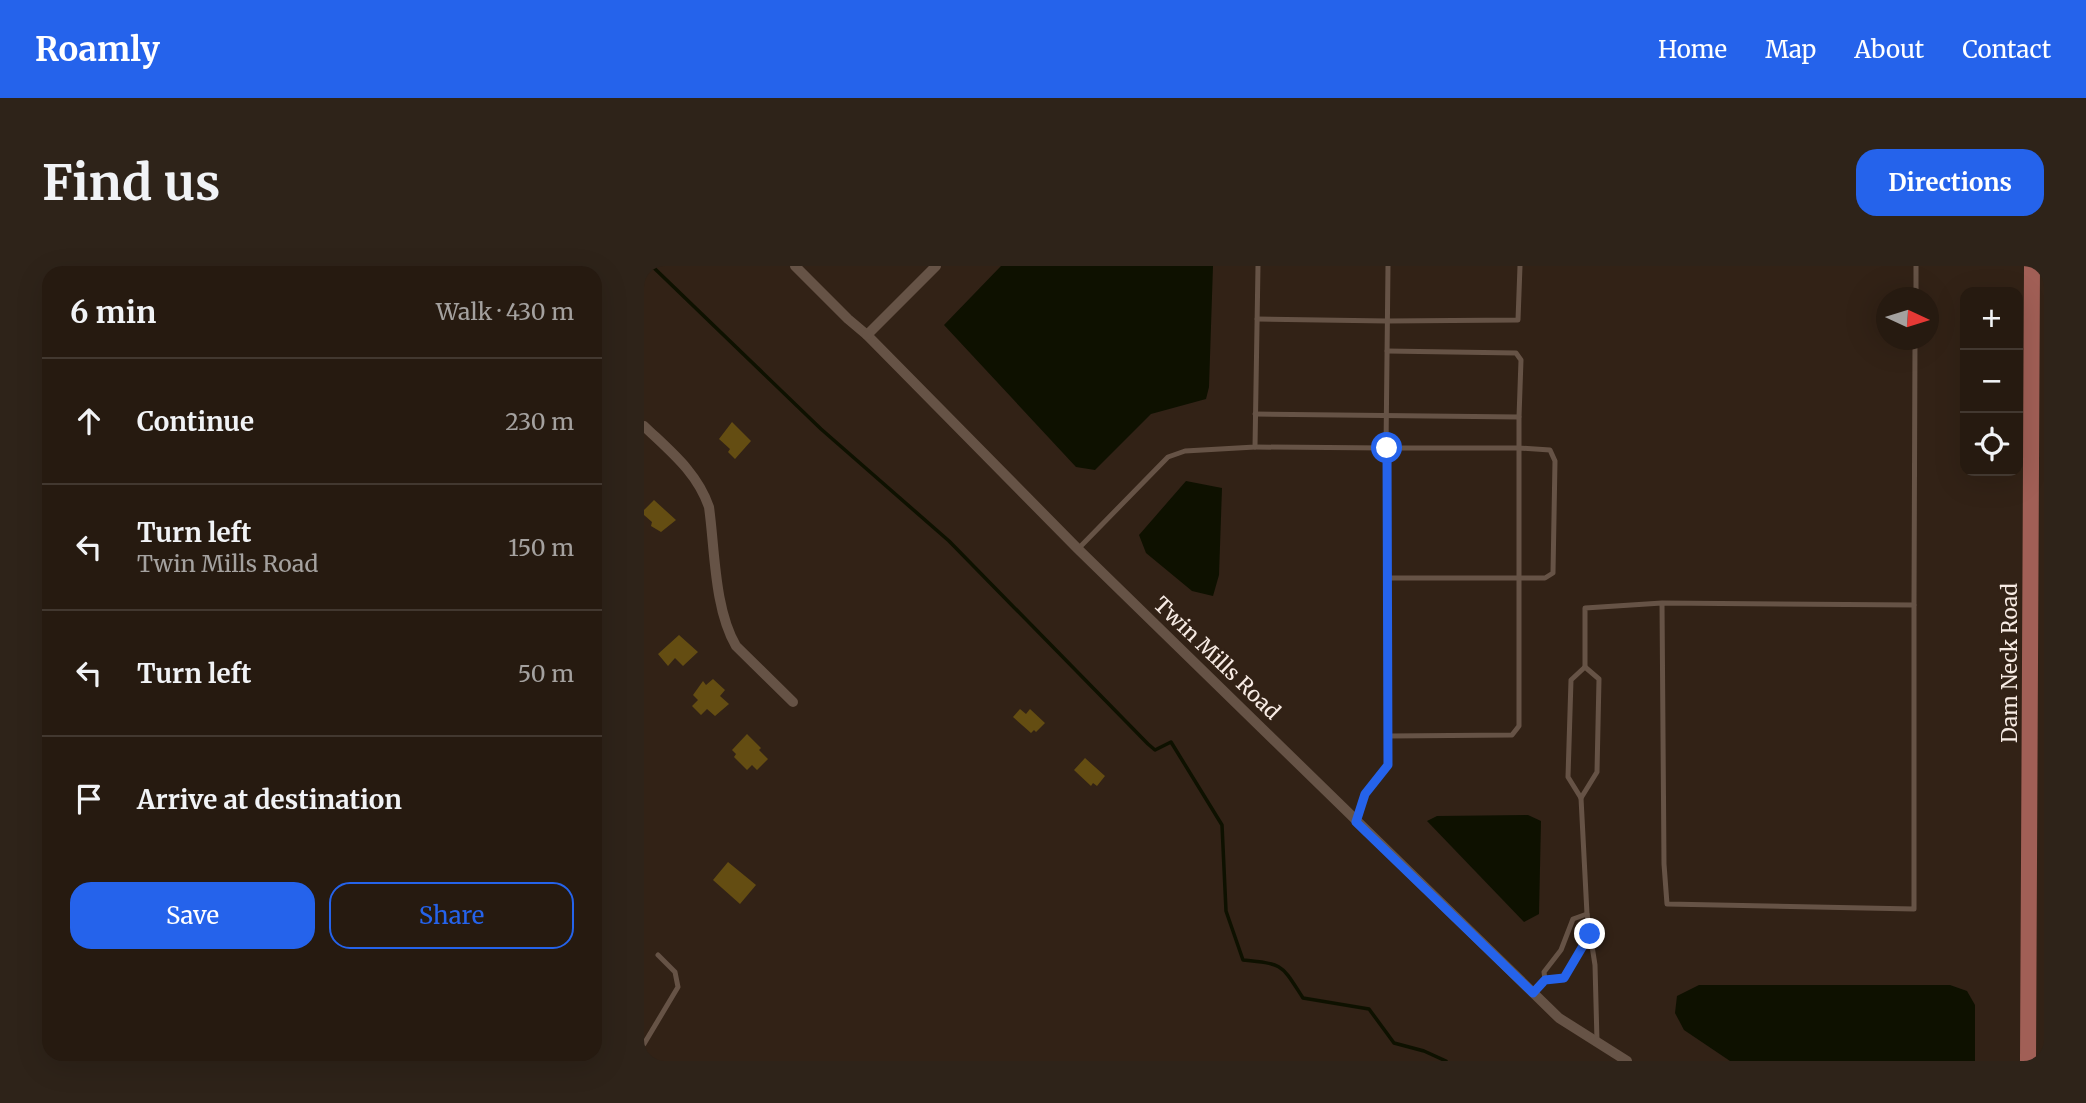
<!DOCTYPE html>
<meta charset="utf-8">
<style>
:root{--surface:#261a10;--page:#2e2319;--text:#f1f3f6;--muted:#a4a19f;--line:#423830;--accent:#2563eb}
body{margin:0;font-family:Merriweather,serif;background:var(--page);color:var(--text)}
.controls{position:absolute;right:21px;top:21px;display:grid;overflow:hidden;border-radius:14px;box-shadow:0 7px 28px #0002}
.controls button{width:63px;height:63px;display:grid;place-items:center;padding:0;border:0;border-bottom:2px solid var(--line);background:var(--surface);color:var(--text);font:35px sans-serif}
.compass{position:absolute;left:1232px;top:21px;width:63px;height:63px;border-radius:50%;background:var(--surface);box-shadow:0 7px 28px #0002;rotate:94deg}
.stop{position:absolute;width:21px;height:21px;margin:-16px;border:5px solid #2563eb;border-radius:50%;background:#fff}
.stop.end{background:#2563eb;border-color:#fff;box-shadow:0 2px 7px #0008}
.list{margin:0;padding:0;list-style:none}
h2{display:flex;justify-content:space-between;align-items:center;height:91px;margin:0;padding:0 28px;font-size:30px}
h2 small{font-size:23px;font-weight:400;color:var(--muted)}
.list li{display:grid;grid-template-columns:46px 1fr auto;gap:21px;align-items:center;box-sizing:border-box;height:126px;padding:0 28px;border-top:2px solid var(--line)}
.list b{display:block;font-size:26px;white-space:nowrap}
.list p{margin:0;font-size:23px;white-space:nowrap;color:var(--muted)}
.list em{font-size:23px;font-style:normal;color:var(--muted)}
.actions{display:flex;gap:14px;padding:21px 28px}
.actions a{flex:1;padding:16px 0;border:2px solid var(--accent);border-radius:21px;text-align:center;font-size:24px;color:var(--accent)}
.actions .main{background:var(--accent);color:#fff}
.icon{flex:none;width:38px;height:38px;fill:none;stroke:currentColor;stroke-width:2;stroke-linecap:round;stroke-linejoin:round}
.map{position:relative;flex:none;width:1400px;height:795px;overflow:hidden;border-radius:21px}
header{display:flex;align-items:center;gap:42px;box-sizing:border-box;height:98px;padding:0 35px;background:var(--accent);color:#fff}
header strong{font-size:33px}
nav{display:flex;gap:38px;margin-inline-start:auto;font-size:24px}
.intro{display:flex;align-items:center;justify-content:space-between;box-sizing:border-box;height:168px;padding:0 42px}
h1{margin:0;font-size:49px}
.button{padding:18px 32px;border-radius:21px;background:var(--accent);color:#fff;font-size:24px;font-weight:700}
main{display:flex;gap:42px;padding:0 42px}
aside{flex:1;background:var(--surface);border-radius:21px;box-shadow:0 7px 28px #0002}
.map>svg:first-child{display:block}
</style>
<header>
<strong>Roamly</strong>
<nav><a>Home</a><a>Map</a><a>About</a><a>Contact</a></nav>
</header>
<div class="intro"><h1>Find us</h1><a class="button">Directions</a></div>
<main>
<aside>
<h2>6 min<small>Walk · 430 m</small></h2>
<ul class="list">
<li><svg class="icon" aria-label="ahead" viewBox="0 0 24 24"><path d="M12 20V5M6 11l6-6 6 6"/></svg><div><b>Continue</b></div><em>230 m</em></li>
<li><svg class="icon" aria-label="left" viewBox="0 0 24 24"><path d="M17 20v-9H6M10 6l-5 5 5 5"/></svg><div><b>Turn left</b><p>Twin Mills Road</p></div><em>150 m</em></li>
<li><svg class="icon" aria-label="left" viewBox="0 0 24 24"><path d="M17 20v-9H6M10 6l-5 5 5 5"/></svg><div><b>Turn left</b></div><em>50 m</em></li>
<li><svg class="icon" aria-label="arrive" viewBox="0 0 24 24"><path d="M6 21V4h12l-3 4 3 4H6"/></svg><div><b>Arrive at destination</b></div></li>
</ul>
<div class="actions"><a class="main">Save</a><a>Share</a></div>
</aside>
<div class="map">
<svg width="1400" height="795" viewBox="0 0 1400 795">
<rect width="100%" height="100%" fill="#322216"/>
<g fill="#0e1100">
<path d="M357,0H569L565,121L562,133L507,148L451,204L432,201L300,59Z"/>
<path d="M542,215L578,222L575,309L569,330L548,325L502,287L495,269Z"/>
<path d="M884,549L897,555L895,648L880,656L783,555L793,550Z"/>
<path d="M1055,719H1306L1323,725L1331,739V795H1086L1040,764L1031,747L1033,730Z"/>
</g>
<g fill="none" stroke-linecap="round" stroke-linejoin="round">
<path stroke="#0e1100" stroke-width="3.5" d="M8,0L177,163L305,275L504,478L511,484L527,476L578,559L582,645L599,694C640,698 637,698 659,732L725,743L750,777L780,785L802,795"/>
</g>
<g fill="#644d12">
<path d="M88,156L107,175L91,193L84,186L86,183L75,173Z"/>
<path d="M10,234L32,254L17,266L7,260L8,256L0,249V244Z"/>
<path d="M35,369L54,386L39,400L31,392L24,400L14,388Z"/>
<path d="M69,413L81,424L76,430L85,438L71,450L63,443L57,449L48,440L54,434L49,429L59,415L62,419Z"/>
<path d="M376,443L382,448L386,443L401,457L392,466L390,464L387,467L369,451Z"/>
<path d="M103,468L117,482L115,484L124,493L113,504L108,499L103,504L90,491L92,488L88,484Z"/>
<path d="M441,492L461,510L453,520L449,517L447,520L430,504Z"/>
<path d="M84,596L112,619L96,638L69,614Z"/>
</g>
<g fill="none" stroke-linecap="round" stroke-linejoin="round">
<g stroke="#665346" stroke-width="5">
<path d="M1272,32V0"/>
<path d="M613,53L743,55L874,54L876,0"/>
<path d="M611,148L875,151L877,94L872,87L743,85"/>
<path d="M611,181L742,182L744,0"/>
<path d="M434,283L524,191L541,185L611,181L614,0"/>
<path d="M743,312H901L909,307L911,195L906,184L875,182H742L745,470L868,469L875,460C875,357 875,254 875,151"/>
<path d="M1270,339L1271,74"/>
<path d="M937,532L953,506L955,413L941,401"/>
<path d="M712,556L721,528L744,499L745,470"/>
<path d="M901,714L920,712L945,668"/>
<path d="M889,727L901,714L900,706L917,684L929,653L943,648"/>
<path d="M953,775L951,699L943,648L937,532L924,511L927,414L941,401V342L1018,337L1270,339V643L1023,638L1020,598L1018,337"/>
<path d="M0,778L34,721L31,706L14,689"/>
</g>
<g stroke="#665346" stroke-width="10">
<path d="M151,0L204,53L223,69L434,283L915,752L983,795"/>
<path d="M223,69L292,0"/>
<path d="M0,160C26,185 53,206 65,241C71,284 70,342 92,380L149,436"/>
</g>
<path stroke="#a15f56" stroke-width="16" d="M1384,795L1388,0"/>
</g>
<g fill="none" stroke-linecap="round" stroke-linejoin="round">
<path stroke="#2563eb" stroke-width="9" d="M743,182L744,499L721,528L712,556L889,727L901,714L920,712L946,668"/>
</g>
<g text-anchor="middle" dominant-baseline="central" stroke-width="5" stroke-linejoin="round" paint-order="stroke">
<g font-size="21" fill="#f7ebe4" stroke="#322216">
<text transform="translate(573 392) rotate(44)">Twin Mills Road</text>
<text transform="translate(1365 397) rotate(-90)">Dam Neck Road</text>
</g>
</g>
</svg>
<div class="controls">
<button>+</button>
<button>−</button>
<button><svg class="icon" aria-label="locate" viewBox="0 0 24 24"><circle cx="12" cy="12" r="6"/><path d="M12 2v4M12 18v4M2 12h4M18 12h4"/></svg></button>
</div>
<svg class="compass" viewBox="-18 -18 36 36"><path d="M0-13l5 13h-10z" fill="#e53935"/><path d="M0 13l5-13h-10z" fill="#a4a19f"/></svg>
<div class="stop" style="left:743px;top:182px"></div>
<div class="stop end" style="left:946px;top:668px"></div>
</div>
</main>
